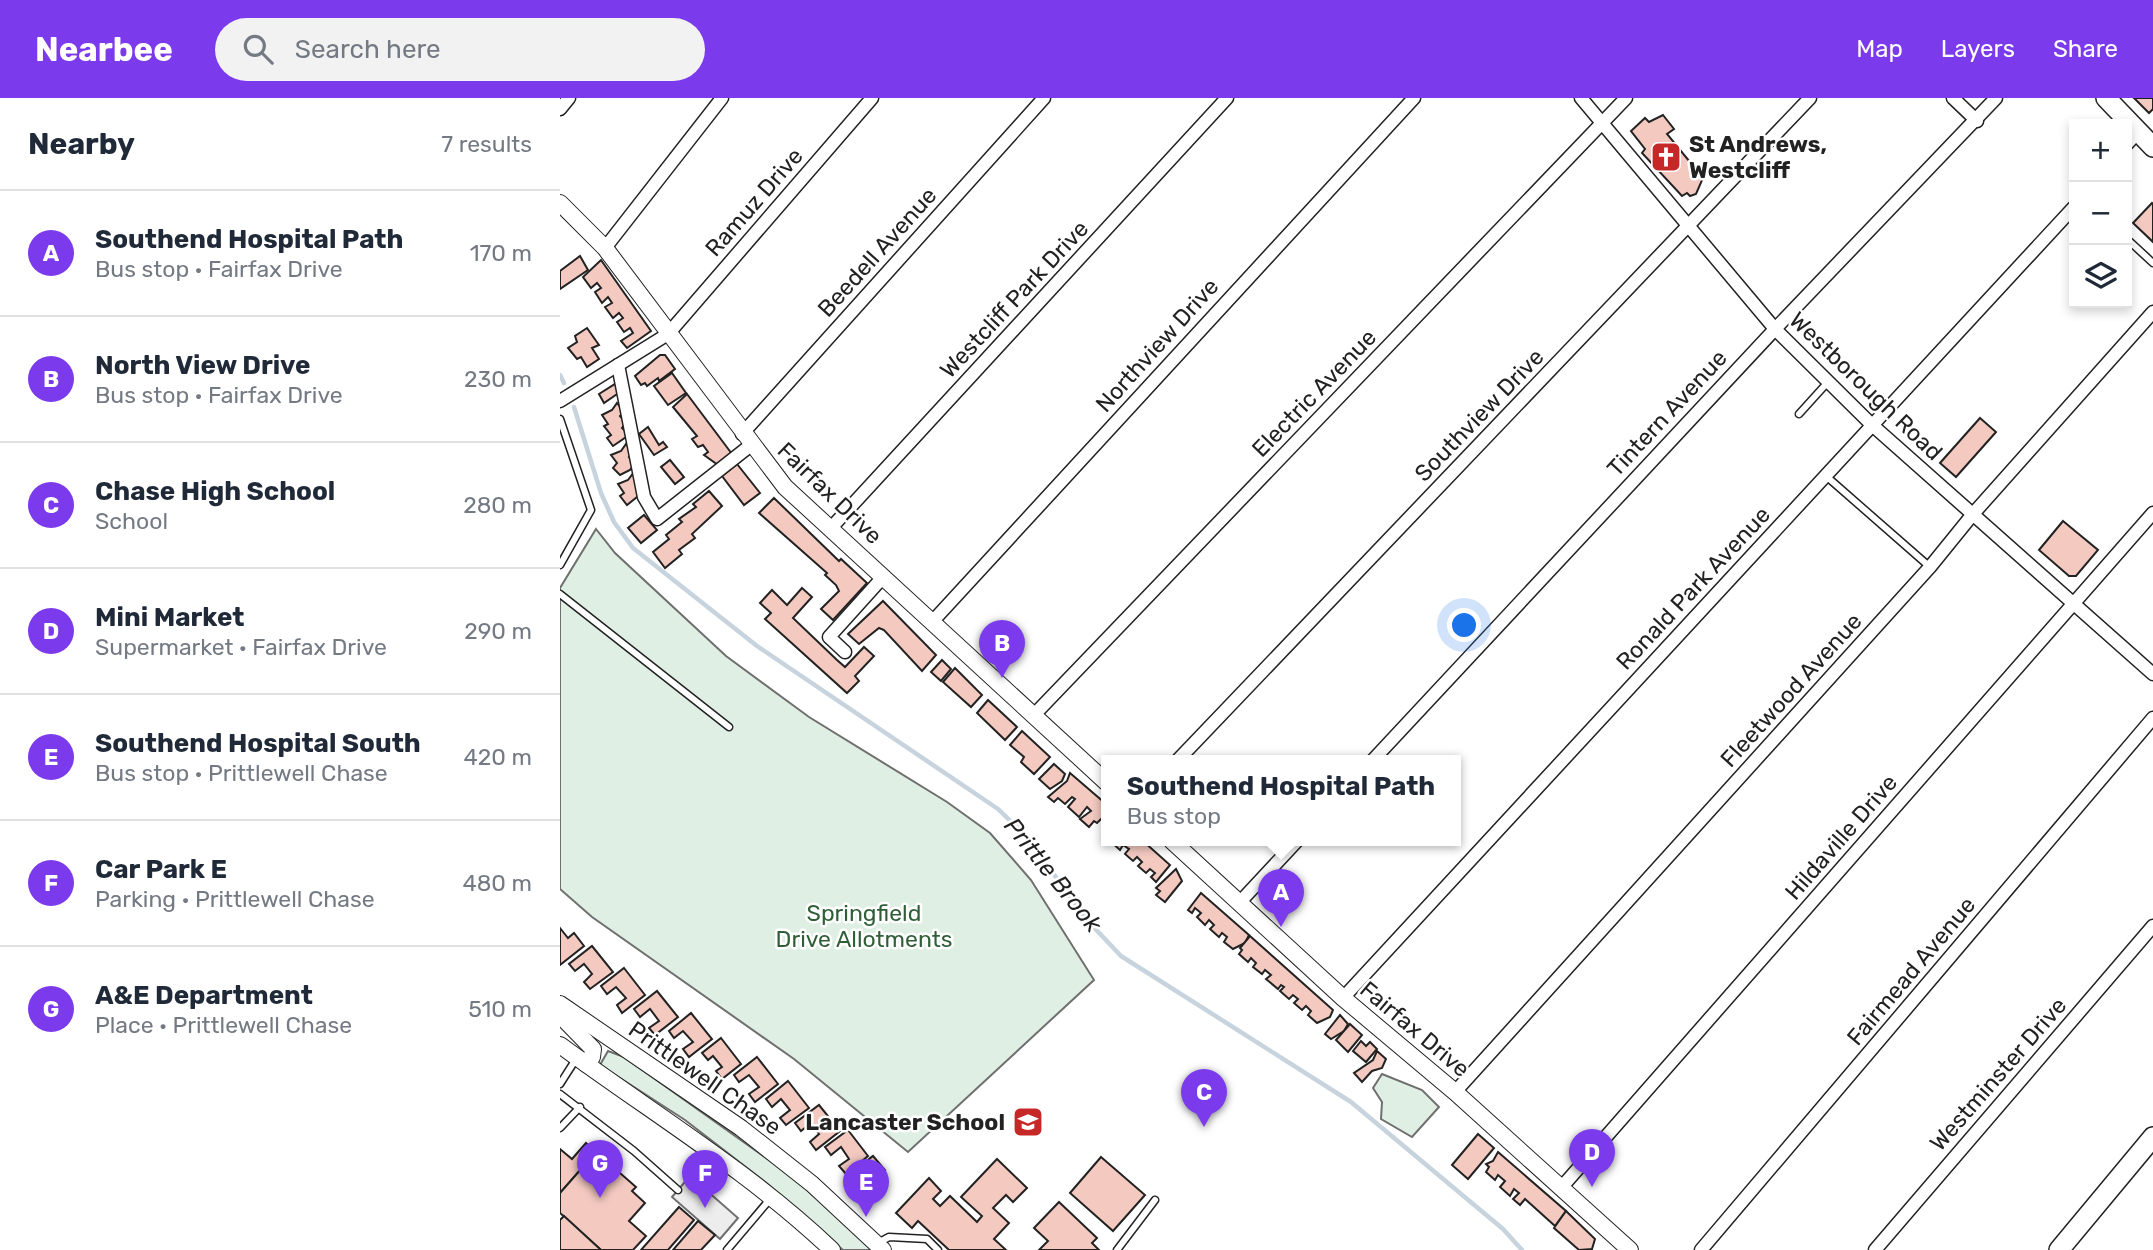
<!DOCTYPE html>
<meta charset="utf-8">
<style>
:root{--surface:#fff;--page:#f2f2f3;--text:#1f2937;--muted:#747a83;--line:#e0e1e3;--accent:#7c3aed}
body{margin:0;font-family:Rubik,sans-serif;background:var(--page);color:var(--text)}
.controls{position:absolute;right:21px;top:21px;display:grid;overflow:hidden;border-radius:0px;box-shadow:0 4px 10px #0003}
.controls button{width:63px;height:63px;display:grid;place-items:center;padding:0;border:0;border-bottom:2px solid var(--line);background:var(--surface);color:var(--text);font:35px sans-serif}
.you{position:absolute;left:905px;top:528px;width:24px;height:24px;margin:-18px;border:5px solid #fff;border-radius:50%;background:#1a73e8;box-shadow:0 0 0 10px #1a73e833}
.badge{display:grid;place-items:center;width:46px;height:46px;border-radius:50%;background:var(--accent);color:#fff;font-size:23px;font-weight:700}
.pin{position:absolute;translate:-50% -58px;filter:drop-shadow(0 2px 4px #0008)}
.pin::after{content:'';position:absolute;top:37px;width:24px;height:21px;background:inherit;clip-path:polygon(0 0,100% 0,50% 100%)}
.popup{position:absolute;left:541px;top:657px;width:360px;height:91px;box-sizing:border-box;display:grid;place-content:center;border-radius:0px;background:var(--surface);filter:drop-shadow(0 2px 5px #0005);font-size:23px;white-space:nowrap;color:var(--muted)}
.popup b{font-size:26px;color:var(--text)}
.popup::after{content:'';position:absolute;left:50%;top:100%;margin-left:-14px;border:14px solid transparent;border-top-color:var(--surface)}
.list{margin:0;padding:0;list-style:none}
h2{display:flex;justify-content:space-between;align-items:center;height:91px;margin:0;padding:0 28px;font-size:30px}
h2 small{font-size:23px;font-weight:400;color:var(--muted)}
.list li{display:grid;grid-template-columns:46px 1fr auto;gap:21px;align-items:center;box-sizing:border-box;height:126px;padding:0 28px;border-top:2px solid var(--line)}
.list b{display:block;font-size:26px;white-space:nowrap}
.list p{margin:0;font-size:23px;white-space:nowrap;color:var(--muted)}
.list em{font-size:23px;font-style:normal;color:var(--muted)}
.icon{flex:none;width:38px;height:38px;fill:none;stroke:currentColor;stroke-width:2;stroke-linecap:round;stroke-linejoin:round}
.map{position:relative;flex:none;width:1593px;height:1152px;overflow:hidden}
header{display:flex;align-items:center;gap:42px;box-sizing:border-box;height:98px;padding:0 35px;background:var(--accent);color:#fff}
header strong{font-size:33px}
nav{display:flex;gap:38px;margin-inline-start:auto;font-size:24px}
.search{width:490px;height:63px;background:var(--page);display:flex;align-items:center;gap:18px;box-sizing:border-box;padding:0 24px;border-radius:38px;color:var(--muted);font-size:26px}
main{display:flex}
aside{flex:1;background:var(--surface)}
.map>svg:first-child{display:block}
</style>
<header>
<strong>Nearbee</strong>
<div class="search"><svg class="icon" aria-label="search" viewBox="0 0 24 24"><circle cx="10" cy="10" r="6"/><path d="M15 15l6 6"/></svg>Search here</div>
<nav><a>Map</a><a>Layers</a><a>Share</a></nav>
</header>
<main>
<aside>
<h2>Nearby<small>7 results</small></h2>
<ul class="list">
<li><span class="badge">A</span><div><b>Southend Hospital Path</b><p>Bus stop · Fairfax Drive</p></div><em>170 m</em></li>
<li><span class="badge">B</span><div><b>North View Drive</b><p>Bus stop · Fairfax Drive</p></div><em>230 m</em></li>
<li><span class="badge">C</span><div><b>Chase High School</b><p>School</p></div><em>280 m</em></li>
<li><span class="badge">D</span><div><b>Mini Market</b><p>Supermarket · Fairfax Drive</p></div><em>290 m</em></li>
<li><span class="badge">E</span><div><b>Southend Hospital South</b><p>Bus stop · Prittlewell Chase</p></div><em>420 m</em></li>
<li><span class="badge">F</span><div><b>Car Park E</b><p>Parking · Prittlewell Chase</p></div><em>480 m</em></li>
<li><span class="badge">G</span><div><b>A&amp;E Department</b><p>Place · Prittlewell Chase</p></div><em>510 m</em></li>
</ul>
</aside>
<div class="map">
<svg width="1593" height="1152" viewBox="0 0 1593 1152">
<rect width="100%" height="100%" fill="#fff"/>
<g fill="#e0efe3" stroke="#6f6f6f" stroke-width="2">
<path d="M36,431L55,455L166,558L249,619L387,704L430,735L471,782L534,882L348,1054L234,961L32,819L0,791V490Z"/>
<path d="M48,953L64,959L233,1079L313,1152H283L209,1087L125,1022L40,967Z"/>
<path d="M822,976L862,992L879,1009L852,1039L821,1021L822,1004L813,990Z"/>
</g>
<path fill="#ededed" stroke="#6f6f6f" stroke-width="2" d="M130,1078L178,1120L160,1141L112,1099Z"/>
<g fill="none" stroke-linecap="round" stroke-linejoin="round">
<g stroke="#c7d3dd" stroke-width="4.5">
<path d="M0,277L4,285"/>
<path d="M14,309L41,395L54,424L73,450L197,548L438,711L466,738L527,822L561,858L791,1004L943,1131L962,1152"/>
</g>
</g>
<g fill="#f3c9c0" stroke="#222" stroke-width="2">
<path d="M1574,0H1593V11L1589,15Z"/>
<path d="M1103,17L1114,31L1107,36L1143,80L1136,96L1130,98L1127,95L1122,98L1082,55L1085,51L1071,33L1085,20L1089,24Z"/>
<path d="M1592,105L1593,106V144L1573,125Z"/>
<path d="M20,158L28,172L0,191V173Z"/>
<path d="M41,162L91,233L67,250L61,243L73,235L70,230L64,234L57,224L63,220L59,215L53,220L45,209L52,205L48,199L42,205L35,194L41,190L37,185L31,190L23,179Z"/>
<path d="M27,230L39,247L32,250L39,261L27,269L21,259L17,261L8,250L17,244L15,238Z"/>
<path d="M100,257H105L115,271L99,283L98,280L87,288L85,285L81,287L75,278Z"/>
<path d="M112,275L126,295L108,307L94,288Z"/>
<path d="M55,286L60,294L44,305L39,296Z"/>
<path d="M127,296L172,356L158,367L144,357L148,354L143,347L138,349L132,341L137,338L113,309Z"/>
<path d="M57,305L64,314L60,318L66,325L62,330L69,337L53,348L47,340L51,337L44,328L48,326L42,317L52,312Z"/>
<path d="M1420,320L1436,334L1396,379L1380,365Z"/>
<path d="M88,329L99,347L103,344L107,349L94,357L79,336Z"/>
<path d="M66,346L73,355L69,359L75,366L70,372L60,377L53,370L57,365L51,357L61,353Z"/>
<path d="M110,362L124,379L115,386L101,369Z"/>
<path d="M177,366L200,395L184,407L162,378Z"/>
<path d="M74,374L82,395L67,407L60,398L64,395L58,386L68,382Z"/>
<path d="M149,393L162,408L132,436L135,440L119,452L122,456L105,470L93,454L109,441L106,437L122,424L119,421L136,409L133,406Z"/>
<path d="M214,400L279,463L281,461L307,485L273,522L261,511L279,493L276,487L265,477L267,475L199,415Z"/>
<path d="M84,417L97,432L81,445L68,430Z"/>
<path d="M1503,423L1538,452L1516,478H1509L1479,452Z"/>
<path d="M242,490L252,499L233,520L277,562L285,569L304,549L314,558L295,578L299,583L287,595L205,521L211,515L200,505L212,492L227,507Z"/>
<path d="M323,503L376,557L362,573L324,532L319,530L299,546L288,536Z"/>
<path d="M382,562L391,571L381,583L371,574Z"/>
<path d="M395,570L422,597L411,609L383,584Z"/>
<path d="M428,602L457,629L445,642L417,615Z"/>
<path d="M462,633L490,659L474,676L461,664L464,659L450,647Z"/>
<path d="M494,666L505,676L502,683L490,691L479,681Z"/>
<path d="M510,675L546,706V721H541L537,725L534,723L529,729L520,721L531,713L527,709L519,719L508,709L515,701L512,699L505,706L498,700L494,704L488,699L507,683Z"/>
<path d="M583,743L610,767L596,784L591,779L595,775L590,771L586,775L578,768L582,764L577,759L573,763L565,756L569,751L563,747L560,752L551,744Z"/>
<path d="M616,771L622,783L605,804L596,797L600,793L596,790Z"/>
<path d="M641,795L689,837L685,845L673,851L664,844L667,839L662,835L659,839L650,831L654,827L649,822L645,827L637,819L641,815L635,810L632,815L628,812Z"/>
<path d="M0,830L8,840L14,835L24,848L0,867Z"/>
<path d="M690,838L773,912L770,919L757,925L748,917L751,913L746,908L742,912L734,905L738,901L733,897L729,901L720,893L724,889L721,887L718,891L706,881L711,877L705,872L702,876L693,869L696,865L691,860L688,864L679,856L682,852L680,850Z"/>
<path d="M32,848L53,874L30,891L24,884L32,876L24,866L15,873L9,866Z"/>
<path d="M64,870L85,897L62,915L57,907L66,900L56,889L47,896L41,888Z"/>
<path d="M97,893L118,919L95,937L89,930L99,923L90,911L80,919L74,911Z"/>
<path d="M131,915L152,941L129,959L123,951L133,944L123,933L114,940L109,933Z"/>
<path d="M780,917L788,926L784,933L771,941L765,936Z"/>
<path d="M790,926L802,937L788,954L776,942Z"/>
<path d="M161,940L181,966L162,981L156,973L162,969L153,958L148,962L142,955Z"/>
<path d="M801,943L806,948L810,944L817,951L806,964L793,953Z"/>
<path d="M817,953L826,961L822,970L812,973L802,984L794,975L813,962Z"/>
<path d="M197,959L218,986L195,1004L189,996L199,989L189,977L179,984L174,977Z"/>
<path d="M228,983L249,1010L226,1027L220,1020L230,1012L221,1001L212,1009L206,1001Z"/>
<path d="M259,1007L280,1033L256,1052L250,1044L259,1036L251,1025L241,1033L235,1025Z"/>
<path d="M288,1032L308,1058L286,1076L279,1068L289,1061L281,1049L271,1057L265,1049Z"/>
<path d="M918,1036L934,1050L908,1081L892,1067Z"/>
<path d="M26,1045L36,1054L0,1095V1051L12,1061Z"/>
<path d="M36,1054L76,1089L72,1093L85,1105L69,1123L86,1138L73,1152H41L0,1115V1095Z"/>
<path d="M938,1054L1006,1113L995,1128L965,1101L960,1107L953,1101L959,1095L954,1091L950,1098L940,1089L945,1083L938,1077L935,1082L926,1074L929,1069L926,1066L933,1063Z"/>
<path d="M313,1058L325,1072L311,1083L305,1076L296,1083L290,1076Z"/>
<path d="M541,1059L585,1097L553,1133L510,1095Z"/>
<path d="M437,1061L467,1090L453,1104L446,1097L433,1110L449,1125L434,1141L446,1152H389L358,1123L352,1130L336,1115L369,1080L381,1093L373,1101L380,1108L390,1098L417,1124L422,1118L401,1099Z"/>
<path d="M499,1104L537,1140L532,1145L539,1152H479L488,1143L474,1130Z"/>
<path d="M119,1109L134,1122L108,1152H81Z"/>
<path d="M1006,1113L1035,1141L1032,1151L1019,1152L994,1130Z"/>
<path d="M4,1118L41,1152H0V1122Z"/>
<path d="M138,1123L155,1137L141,1152H113Z"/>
</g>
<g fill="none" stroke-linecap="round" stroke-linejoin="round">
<g stroke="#222" stroke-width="9">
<g id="service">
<path d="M1567,141L1593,165"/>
<path d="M1239,316L1268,284"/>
<path d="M0,321L31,412L0,467"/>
<path d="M1266,378L1370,469"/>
<path d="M0,496L169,629"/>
<path d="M0,986L16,961"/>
<path d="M0,996L74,1053L118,1092"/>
<path d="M0,1030L20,1009"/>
<path d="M318,1145L329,1139L367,1141L378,1152"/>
<path d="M167,1152L211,1100"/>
<path d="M557,1152L595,1102"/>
</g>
</g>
<g stroke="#222" stroke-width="15">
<g id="minor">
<path d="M1021,0L1215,231L1311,326L1593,576"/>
<path d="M1393,0L1417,23"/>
<path d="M0,11L9,0"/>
<path d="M1567,46L1578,34"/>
<path d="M45,150L162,0"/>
<path d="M58,267L84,399L97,421L191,347"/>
<path d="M0,303L108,236L312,0"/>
<path d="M182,336L484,0"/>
<path d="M271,430L667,0"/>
<path d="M373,523L854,0"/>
<path d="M285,554L269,539L324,478"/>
<path d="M473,618L1066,0"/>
<path d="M617,663L1250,0"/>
<path d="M812,663L1215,231L1436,0"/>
<path d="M680,804L737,743"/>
<path d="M783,900L1514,109"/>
<path d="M895,994L1370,469L1413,416L1593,214"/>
<path d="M1001,1090L1593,415"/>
<path d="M1141,1152L1593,620"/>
<path d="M1315,1152L1593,828"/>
</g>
</g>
<g stroke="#222" stroke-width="18">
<g id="tertiary">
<path d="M0,105L45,150L225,389L546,684"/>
<path d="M612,743L783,900L895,994L1070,1152"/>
<path d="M0,906L181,1030L252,1086L323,1152"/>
<path d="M0,917L33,951L32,959L26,966"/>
<path d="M0,947C92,1015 189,1073 272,1152"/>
</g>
</g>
<g stroke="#222" stroke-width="22">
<g id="primary">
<path d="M1546,0L1593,49"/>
<path d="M1499,1152L1593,1039"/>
</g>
</g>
<use href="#service" stroke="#fff" stroke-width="6"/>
<use href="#minor" stroke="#fff" stroke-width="12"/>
<use href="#tertiary" stroke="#fff" stroke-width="16"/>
<use href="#primary" stroke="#fff" stroke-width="19"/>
</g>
<defs>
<g id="church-square" transform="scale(1.575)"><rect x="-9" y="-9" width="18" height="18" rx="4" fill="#c62828" stroke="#fff"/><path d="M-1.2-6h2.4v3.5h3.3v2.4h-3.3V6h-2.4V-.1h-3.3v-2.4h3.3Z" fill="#fff"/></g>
<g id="school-square" transform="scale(1.575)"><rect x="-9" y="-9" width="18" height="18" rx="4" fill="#c62828" stroke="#fff"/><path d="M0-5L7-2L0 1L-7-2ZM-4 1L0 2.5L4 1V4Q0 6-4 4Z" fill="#fff"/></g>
</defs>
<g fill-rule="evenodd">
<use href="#church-square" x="1106" y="59"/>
<use href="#school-square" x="468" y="1024"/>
</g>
<g text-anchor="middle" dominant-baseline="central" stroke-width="5" stroke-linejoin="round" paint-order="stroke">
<g font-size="23" font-weight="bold" fill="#222" stroke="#fff" text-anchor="start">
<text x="1129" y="46">St Andrews,<tspan x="1129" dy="26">Westcliff</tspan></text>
<text x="445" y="1024" text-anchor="end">Lancaster School</text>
</g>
<g font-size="23" fill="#222" stroke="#fff">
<text transform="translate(194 104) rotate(-49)">Ramuz Drive</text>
<text transform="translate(317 154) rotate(-48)">Beedell Avenue</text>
<text transform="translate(454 201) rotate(-47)">Westcliff Park Drive</text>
<text transform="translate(597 247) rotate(-48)">Northview Drive</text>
<text transform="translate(1306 288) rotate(44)">Westborough Road</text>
<text transform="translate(754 295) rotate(-46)">Electric Avenue</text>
<text transform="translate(1107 315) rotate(-47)">Tintern Avenue</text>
<text transform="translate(919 317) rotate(-46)">Southview Drive</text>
<text transform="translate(270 395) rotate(44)">Fairfax Drive</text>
<text transform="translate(1133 490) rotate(-47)">Ronald Park Avenue</text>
<text transform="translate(1231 592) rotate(-48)">Fleetwood Avenue</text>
<text transform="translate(1281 739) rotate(-49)">Hildaville Drive</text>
<text transform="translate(1351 873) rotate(-50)">Fairmead Avenue</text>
<text transform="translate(855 931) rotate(40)">Fairfax Drive</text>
<text transform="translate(1438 976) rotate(-49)">Westminster Drive</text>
<text transform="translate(145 980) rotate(35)">Prittlewell Chase</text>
</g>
<g font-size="23" fill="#2f5e38" stroke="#fff">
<text x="304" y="815">Springfield<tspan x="304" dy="26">Drive Allotments</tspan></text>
</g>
<g font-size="24" font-style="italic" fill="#222" stroke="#fff">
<text transform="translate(493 777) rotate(51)">Prittle Brook</text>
</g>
</g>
</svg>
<div class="controls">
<button>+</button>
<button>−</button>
<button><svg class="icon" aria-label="layers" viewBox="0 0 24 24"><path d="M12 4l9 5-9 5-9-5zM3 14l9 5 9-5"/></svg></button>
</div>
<div class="you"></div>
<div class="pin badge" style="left:721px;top:829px">A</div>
<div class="popup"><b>Southend Hospital Path</b>Bus stop</div>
<div class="pin badge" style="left:442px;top:580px">B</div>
<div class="pin badge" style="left:644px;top:1029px">C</div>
<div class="pin badge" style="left:1032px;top:1089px">D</div>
<div class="pin badge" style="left:306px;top:1119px">E</div>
<div class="pin badge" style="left:145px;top:1110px">F</div>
<div class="pin badge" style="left:40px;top:1100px">G</div>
</div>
</main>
